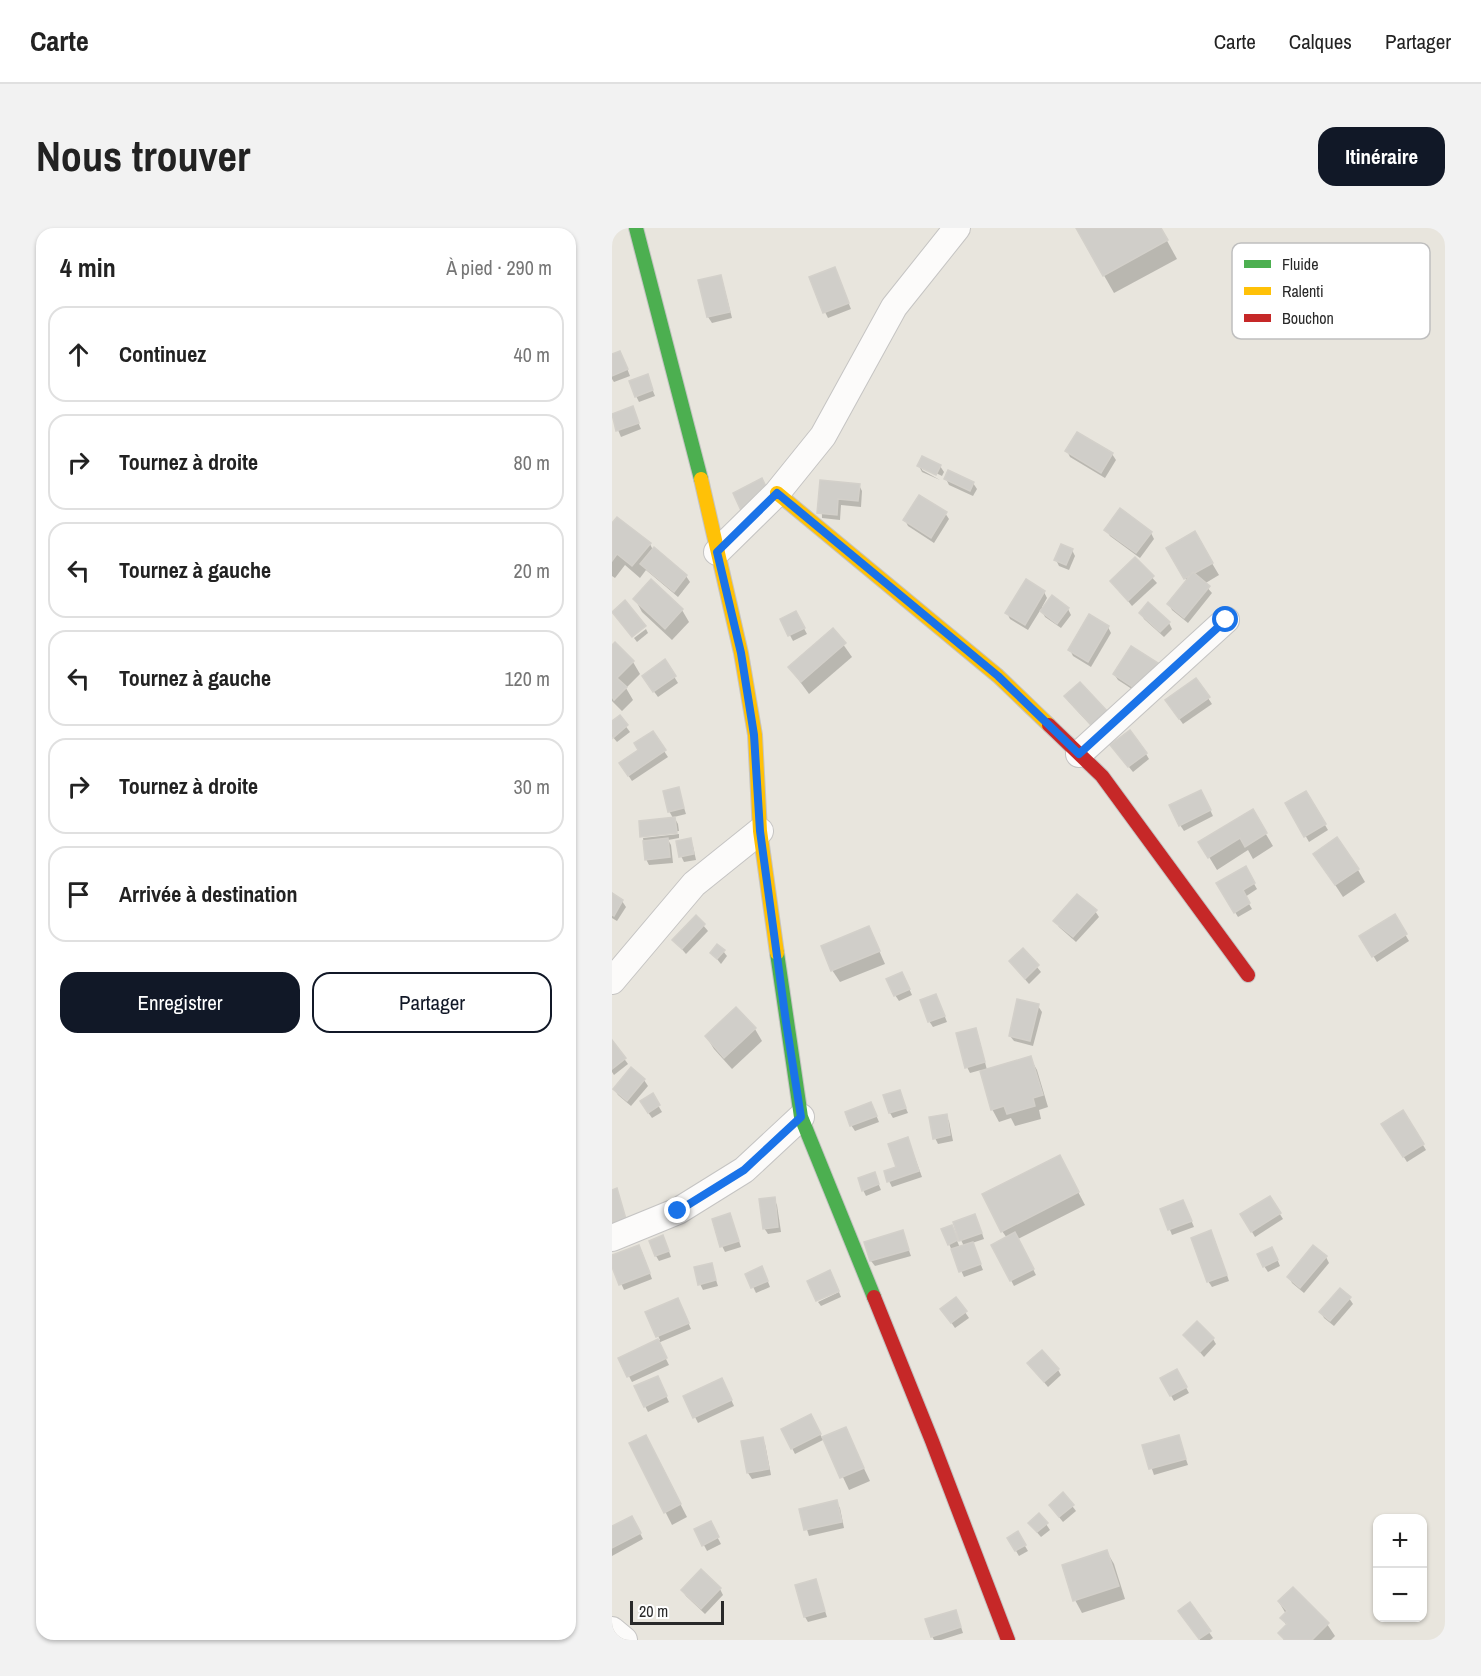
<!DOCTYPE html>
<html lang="fr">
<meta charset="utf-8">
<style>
:root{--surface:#fff;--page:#f2f2f2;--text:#222;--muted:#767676;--line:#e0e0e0;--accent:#111827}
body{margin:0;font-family:"Archivo Narrow",sans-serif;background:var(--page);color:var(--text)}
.controls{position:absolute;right:18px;bottom:18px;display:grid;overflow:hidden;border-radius:12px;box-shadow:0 2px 4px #0004}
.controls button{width:54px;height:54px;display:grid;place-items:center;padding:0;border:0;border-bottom:2px solid var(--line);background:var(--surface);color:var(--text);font:30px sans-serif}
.scale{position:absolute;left:18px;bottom:15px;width:94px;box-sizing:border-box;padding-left:6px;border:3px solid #292929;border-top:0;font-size:16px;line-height:21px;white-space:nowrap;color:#292929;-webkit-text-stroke:4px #fff;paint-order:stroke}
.stop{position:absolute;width:18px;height:18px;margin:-14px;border:4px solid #1a73e8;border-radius:50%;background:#fff}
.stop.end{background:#1a73e8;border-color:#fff;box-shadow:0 2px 6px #0008}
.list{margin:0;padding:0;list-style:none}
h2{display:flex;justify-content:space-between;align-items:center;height:78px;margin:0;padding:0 24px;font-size:26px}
h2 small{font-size:20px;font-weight:400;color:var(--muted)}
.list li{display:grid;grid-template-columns:39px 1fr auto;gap:18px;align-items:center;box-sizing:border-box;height:96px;margin:0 12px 12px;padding:0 12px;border:2px solid var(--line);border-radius:18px}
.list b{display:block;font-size:22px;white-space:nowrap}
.list em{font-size:20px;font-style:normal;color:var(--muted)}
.actions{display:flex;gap:12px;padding:18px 24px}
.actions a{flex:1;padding:14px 0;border:2px solid var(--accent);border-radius:18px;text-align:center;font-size:21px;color:var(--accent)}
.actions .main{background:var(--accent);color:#fff}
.icon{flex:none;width:33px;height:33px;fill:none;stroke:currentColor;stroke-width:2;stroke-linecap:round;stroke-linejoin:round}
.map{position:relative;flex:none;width:833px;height:1412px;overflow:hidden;border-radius:18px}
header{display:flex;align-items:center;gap:36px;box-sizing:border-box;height:84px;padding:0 30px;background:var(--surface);border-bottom:2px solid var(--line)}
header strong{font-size:28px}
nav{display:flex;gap:33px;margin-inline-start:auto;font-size:21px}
.intro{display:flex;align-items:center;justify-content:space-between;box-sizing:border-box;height:144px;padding:0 36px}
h1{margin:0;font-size:42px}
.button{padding:15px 27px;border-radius:18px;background:var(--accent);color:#fff;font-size:21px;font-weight:700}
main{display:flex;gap:36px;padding:0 36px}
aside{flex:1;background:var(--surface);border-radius:18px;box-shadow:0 2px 4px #0004}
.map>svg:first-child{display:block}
</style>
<header>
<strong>Carte</strong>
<nav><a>Carte</a><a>Calques</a><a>Partager</a></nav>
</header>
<div class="intro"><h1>Nous trouver</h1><a class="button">Itinéraire</a></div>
<main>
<aside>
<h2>4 min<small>À pied · 290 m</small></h2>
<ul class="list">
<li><svg class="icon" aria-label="ahead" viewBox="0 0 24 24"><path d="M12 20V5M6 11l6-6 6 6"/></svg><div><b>Continuez</b></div><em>40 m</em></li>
<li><svg class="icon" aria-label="right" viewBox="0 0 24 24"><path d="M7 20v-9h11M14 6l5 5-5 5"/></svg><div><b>Tournez à droite</b></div><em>80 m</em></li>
<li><svg class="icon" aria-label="left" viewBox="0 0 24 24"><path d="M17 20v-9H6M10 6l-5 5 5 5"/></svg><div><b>Tournez à gauche</b></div><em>20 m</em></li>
<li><svg class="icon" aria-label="left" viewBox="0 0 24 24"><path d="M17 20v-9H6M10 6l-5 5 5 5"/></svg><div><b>Tournez à gauche</b></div><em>120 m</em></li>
<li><svg class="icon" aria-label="right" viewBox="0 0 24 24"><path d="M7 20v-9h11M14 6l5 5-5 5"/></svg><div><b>Tournez à droite</b></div><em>30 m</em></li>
<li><svg class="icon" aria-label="arrive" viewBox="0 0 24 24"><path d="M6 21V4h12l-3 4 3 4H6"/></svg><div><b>Arrivée à destination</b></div></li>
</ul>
<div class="actions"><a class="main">Enregistrer</a><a>Partager</a></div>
</aside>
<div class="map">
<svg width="833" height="1412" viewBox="0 0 833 1412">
<rect width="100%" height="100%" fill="#e8e5dd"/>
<g fill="#0003">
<path d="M465,0H548L565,31L502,65Z"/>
<path d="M225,47L239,81L216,90L213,84Z"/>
<path d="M108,49L111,55L120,90L100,95L96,89L88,54Z"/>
<path d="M0,127L11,130L18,148L2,154L0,151Z"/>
<path d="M35,148L43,168L27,174L24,168Z"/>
<path d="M20,180L29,201L9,209L0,188Z"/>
<path d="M455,223L500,226L504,232L493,250L458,229Z"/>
<path d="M307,238H328L332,244L330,248L310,238V242L328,252L310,244Z"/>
<path d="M334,251L361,255L365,261L361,268L337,257Z"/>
<path d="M209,254L247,257L250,263L249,279L229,277L228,292L210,290Z"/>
<path d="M333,285L337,291L322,315L296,298L293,292Z"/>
<path d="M0,298L38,316L41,322L74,348L78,354L66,369L34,342L28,350L13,337L3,350L0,348Z"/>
<path d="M494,302L539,305L542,311L528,330L498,308Z"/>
<path d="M582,305L607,347L592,356L600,365L576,395L560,382L557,376L576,355L556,321Z"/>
<path d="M460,322L463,328L457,342L447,338L444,332Z"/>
<path d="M523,331L545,355L520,378L500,353Z"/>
<path d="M432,364L435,370L430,379L456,381L459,387L449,400L433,389L429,381L416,402L398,391L395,385Z"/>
<path d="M23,371L70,382L77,394L60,412L30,384Z"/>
<path d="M529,385L557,395L560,401L552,409L532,391Z"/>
<path d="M187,391L195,406L181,413L170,392Z"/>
<path d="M496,399L499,405L479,439L461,428L458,422Z"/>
<path d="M34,401L36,405L25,414L22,410Z"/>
<path d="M221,402L240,429L197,466L178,440Z"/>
<path d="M3,416L21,434L28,446L14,460L21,472L10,483L0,473V420Z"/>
<path d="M519,420L546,437H544L526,465L506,452L502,446Z"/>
<path d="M53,434L66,455L46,469L35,454Z"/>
<path d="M584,452L600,476L571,496L558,478Z"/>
<path d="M454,469L495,485L484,503L457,474Z"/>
<path d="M7,489L18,504L5,514L0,508V495Z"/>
<path d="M40,505L56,529L20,553L12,541Z"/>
<path d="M504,523L534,526L537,531L521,544Z"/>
<path d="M66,561L74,586L62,589L66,596L67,603L30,607V609L28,594L61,590L57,583Z"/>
<path d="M694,565L716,602L697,614L675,575Z"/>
<path d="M592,569L601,588L572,603L568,597Z"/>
<path d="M640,583L661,618L641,631L636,622L605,642L588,614Z"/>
<path d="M67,606V610L56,612L59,617L61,635L37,637L34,631L31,610Z"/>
<path d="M78,612L81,618L84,632L72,634L69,628Z"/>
<path d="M703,626L746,642L753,654L731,669Z"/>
<path d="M633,640L645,661L633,669L640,681L626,689L606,656Z"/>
<path d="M0,667L10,673L14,679L5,693L0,690Z"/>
<path d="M483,683L487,689L464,714L447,699L443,693Z"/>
<path d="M782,688L797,713L765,734L749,708Z"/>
<path d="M84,689L96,703L74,726L62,712Z"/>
<path d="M257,700L273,736L228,754L220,742Z"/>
<path d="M411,722L429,744L417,756L398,734Z"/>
<path d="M111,723L115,728L109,736L100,725Z"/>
<path d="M293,752L300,767L287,773L283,767Z"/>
<path d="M327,774L335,794L321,799L317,793Z"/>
<path d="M426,778L430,784L421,818L402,813L398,808Z"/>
<path d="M124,781L143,801L150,813L120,841L102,821L94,808Z"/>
<path d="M363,802L366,807L375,842L418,830L425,842L436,879L427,882L429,891L403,898L399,890L387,894L380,881L369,842L358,845L355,839Z"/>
<path d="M0,814L16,836L2,847L0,844Z"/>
<path d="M19,841L32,852L36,858L19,878L6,867L2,861Z"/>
<path d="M287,864L296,885L281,890L278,885Z"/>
<path d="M40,867L50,884L40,890L33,880Z"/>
<path d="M262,882L267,894L243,903L239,897Z"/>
<path d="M791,884L814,922L795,934L771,896Z"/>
<path d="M334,888L337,893L341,913L326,916L323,910Z"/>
<path d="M296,911L310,949L280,959L277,953L286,940Z"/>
<path d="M454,941L473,977L406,1011L424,1047L402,1058L381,1018L395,1010L390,1003Z"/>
<path d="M262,945L269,962L254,968L251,962Z"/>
<path d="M658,970L671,991L643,1009L630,987Z"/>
<path d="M162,971L165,977L169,1004L156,1006L152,1000Z"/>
<path d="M574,980L582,999L560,1007L550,982Z"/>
<path d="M118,987L129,1019L113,1024L110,1018Z"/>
<path d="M366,994L372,1011L360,1015L371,1042L352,1049L337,1016L342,1005L348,1020L352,1018L349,1012Z"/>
<path d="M290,1004L299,1028L263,1038L259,1033Z"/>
<path d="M602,1010L617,1053L600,1059L596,1053Z"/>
<path d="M54,1015L59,1029L47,1033L44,1028Z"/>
<path d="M30,1024L40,1051L12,1062L0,1035V1028Z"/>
<path d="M663,1026L668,1038L656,1044L652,1038Z"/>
<path d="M714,1029L717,1035L692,1065L680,1055L677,1049Z"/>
<path d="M99,1037L106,1058L91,1062L88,1056Z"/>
<path d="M135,1046H153L158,1059L144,1065Z"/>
<path d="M227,1064L229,1069L209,1078L206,1074Z"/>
<path d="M737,1070L741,1076L722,1098L712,1090L709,1084Z"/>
<path d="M344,1071L357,1090L343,1100L334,1087Z"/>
<path d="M69,1078L79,1101L46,1115L57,1137L20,1154L8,1131L48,1112L35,1085Z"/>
<path d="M573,1107L601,1111L604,1116L592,1129Z"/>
<path d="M417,1136L446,1142L449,1147L436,1159Z"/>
<path d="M565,1143L577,1165L562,1173L550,1151Z"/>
<path d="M48,1155L57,1174L36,1184L33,1178Z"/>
<path d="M113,1158L122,1178L86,1195L73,1169Z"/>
<path d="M202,1194L210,1210L233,1201L258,1253L237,1262L213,1211L183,1226L180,1220Z"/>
<path d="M566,1208L576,1237L542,1247L532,1218Z"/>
<path d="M150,1210L153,1216L159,1247L140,1251L136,1245L131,1214Z"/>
<path d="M19,1216L40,1221L75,1289L60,1297Z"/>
<path d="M451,1266L464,1283L451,1294L442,1283Z"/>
<path d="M224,1274L228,1280L232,1300L197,1308L189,1282Z"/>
<path d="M20,1290L31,1311L0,1328V1300Z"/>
<path d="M434,1296L438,1302L429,1309L422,1301Z"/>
<path d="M101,1301L109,1316L95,1323L84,1302Z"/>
<path d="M405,1305L416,1323L407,1328L397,1311Z"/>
<path d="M495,1324L502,1336L513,1371L470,1385L463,1372Z"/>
<path d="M203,1353L215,1389L196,1394L193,1389Z"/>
<path d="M108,1361L111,1367L93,1386L74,1368L70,1362Z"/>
<path d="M667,1374L715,1396L723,1408L719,1412H672L668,1405L675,1398L670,1390L674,1386Z"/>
<path d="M578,1377L601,1410L598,1412H588L572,1389Z"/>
<path d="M346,1390L351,1405L329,1412H322L320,1408Z"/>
</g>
<g fill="#d0cec9" stroke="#d3d0ca" stroke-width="1.5">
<path d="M464,0H549L556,12L491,48Z"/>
<path d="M223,39L237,75L211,85L197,49Z"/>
<path d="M109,47L118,84L95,89L86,52Z"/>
<path d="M8,123L16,141L0,148V126Z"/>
<path d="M36,146L41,162L23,169L17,153Z"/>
<path d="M21,178L27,195L4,203L0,186Z"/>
<path d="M465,204L501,225L489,245L453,223Z"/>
<path d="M310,228L329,237L324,247L305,238Z"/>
<path d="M336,242L362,254L358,263L332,251Z"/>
<path d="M150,250L161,274L132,289L121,265Z"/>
<path d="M208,252L248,256L246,273L226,271L225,287L205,285Z"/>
<path d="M307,267L335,284L319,310L291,292Z"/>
<path d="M508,280L540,304L524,325L492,302Z"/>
<path d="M5,289L39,315L20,338L5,326L0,333V295Z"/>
<path d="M583,303L601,335L572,351L554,320Z"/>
<path d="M449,316L461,321L454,337L442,332Z"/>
<path d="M42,319L75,347L62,364L28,336Z"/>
<path d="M523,329L542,348L516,373L498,353Z"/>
<path d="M581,344L598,358L572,390L555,376Z"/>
<path d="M39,351L71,381L53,401L21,371Z"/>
<path d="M414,351L433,363L413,397L393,385Z"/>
<path d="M440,367L457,380L445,396L428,383Z"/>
<path d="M13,372L34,398L20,409L0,384Z"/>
<path d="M536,374L558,394L548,404L527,385Z"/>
<path d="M184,383L193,400L176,408L168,391Z"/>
<path d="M477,386L497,398L476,434L456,422Z"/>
<path d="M221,400L234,415L189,454L176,439Z"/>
<path d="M3,414L22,433L5,450L15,459L2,472L0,469V417Z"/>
<path d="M519,418L546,435L528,464L501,446Z"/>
<path d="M53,431L64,448L41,464L30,448Z"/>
<path d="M584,450L598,469L567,491L553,472Z"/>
<path d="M468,454L496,484L480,498L452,468Z"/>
<path d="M8,487L16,497L1,510L0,493Z"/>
<path d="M518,502L535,525L516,539L498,517Z"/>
<path d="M41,503L54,522L16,548L7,535L26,522L22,515Z"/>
<path d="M67,559L72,580L56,584L51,563Z"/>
<path d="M589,562L599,582L567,598L557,577Z"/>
<path d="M694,563L714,596L692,609L673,575Z"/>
<path d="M641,581L655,605L633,619L628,610L596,630L586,614Z"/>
<path d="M63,589L65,605L28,609L27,593Z"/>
<path d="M725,609L747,641L723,657L701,626Z"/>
<path d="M56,610L58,629L33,632L31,613Z"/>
<path d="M79,610L82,626L67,629L64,613Z"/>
<path d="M634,638L643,655L631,662L638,675L622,685L604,655Z"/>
<path d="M0,665L11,672L2,688L0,687Z"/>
<path d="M465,666L485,682L461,709L441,693Z"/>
<path d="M783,686L795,706L760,729L747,708Z"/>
<path d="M84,687L93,696L70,721L60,712Z"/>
<path d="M257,698L268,723L219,743L209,718Z"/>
<path d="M105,716L113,722L105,731L98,725Z"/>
<path d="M411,720L427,737L413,751L397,733Z"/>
<path d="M290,744L298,761L282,768L274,751Z"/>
<path d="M324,766L333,788L316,794L308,772Z"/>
<path d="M405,771L427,776L418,813L397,808Z"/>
<path d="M124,779L144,800L112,830L93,808Z"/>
<path d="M364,800L373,834L353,840L344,805Z"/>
<path d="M0,812L14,830L0,841Z"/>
<path d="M419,828L431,867L421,870L423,878L395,886L392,878L379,882L368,843Z"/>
<path d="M19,839L33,851L15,873L1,861Z"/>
<path d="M288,862L294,880L277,885L271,867Z"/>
<path d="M41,865L48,877L36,885L28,873Z"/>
<path d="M259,874L265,888L238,898L233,884Z"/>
<path d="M791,882L812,916L791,929L769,896Z"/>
<path d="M335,886L338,907L321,911L317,889Z"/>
<path d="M296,909L307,943L275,954L272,943L284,939L276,916Z"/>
<path d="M448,927L467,964L389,1004L370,966Z"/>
<path d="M263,944L267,956L250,963L246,950Z"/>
<path d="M5,960L14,991L0,995V962Z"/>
<path d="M658,968L669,985L639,1004L628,986Z"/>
<path d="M163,969L166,999L151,1001L147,971Z"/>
<path d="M571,972L580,993L556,1002L548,981Z"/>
<path d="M118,985L127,1013L108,1019L100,991Z"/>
<path d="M363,986L370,1005L347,1013L341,994Z"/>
<path d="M340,997L346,1012L336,1017L329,1001Z"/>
<path d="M291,1002L297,1022L258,1033L252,1014Z"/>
<path d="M599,1002L615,1047L595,1054L579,1010Z"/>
<path d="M403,1004L422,1041L398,1053L379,1017Z"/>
<path d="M51,1007L57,1023L43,1028L37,1013Z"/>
<path d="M361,1014L369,1036L347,1044L339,1021Z"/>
<path d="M27,1017L38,1045L7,1057L0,1039V1027Z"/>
<path d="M701,1017L715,1028L688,1060L675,1049Z"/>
<path d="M660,1019L666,1032L651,1039L645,1026Z"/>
<path d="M100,1035L104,1052L86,1057L82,1039Z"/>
<path d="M150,1038L156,1053L139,1060L133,1046Z"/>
<path d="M218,1042L227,1063L204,1073L195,1053Z"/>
<path d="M728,1060L739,1069L718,1093L707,1084Z"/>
<path d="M344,1069L355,1083L339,1095L328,1081Z"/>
<path d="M66,1070L77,1095L44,1109L33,1084Z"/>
<path d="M585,1093L602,1110L588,1124L571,1107Z"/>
<path d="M46,1111L55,1130L15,1149L6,1130Z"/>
<path d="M430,1122L447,1141L432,1154L415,1135Z"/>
<path d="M565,1141L575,1159L558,1168L548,1150Z"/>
<path d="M46,1148L55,1168L32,1179L22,1158Z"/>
<path d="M110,1150L120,1172L81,1190L71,1168Z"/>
<path d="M199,1186L209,1206L179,1221L169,1201Z"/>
<path d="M234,1199L252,1240L228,1250L210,1209Z"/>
<path d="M34,1207L69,1276L52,1285L17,1215Z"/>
<path d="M567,1207L574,1231L537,1241L530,1217Z"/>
<path d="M151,1209L157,1241L135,1245L129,1213Z"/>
<path d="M451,1264L462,1277L447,1289L437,1277Z"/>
<path d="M225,1272L230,1294L192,1302L187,1281Z"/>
<path d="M427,1285L436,1295L425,1304L416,1295Z"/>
<path d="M20,1288L29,1305L0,1320V1298Z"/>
<path d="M99,1293L107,1309L90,1318L82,1301Z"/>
<path d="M406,1303L414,1317L403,1323L395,1310Z"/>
<path d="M495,1322L507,1358L461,1373L450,1337Z"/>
<path d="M89,1341L109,1360L89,1381L69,1362Z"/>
<path d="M204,1351L213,1383L192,1389L183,1357Z"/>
<path d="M681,1359L717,1395L700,1412H673L666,1405L675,1396L668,1390L675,1383L666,1373Z"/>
<path d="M578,1374L599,1403L587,1411L566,1383Z"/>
<path d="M344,1382L349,1399L319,1409L313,1391Z"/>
</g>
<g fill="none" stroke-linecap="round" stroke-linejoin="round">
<g stroke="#c5c4c3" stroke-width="28">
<g id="street">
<path d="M105,324L165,265L211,208L282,79L345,0"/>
<path d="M467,526L614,392"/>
<path d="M0,753L82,656L148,603"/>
<path d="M0,1010L66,983L132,942L189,889"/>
<path d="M0,1402L12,1412"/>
</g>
</g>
<g stroke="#c5c4c3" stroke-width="16">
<g id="fast">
<path d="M24,0L89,251"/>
<path d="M165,725L189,889L262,1069"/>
</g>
</g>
<g stroke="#c5c4c3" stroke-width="16">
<g id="slow">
<path d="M89,251L129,425L143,507L148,603L165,725"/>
<path d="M165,265L386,448L437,497"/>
</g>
</g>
<g stroke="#c5c4c3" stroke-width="16">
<g id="jam">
<path d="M437,497L490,548L636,747"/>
<path d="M262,1069L320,1213L396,1412"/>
</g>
</g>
<use href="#street" stroke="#fcfbfa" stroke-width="26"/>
<use href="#fast" stroke="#4caf50" stroke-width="14"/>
<use href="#slow" stroke="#ffc107" stroke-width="14"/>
<use href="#jam" stroke="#c62828" stroke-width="14"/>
</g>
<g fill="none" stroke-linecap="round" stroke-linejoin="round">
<path stroke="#1a73e8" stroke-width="8" d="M66,983L132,942L189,889L174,794L148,603L142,507L129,425L105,324L165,265L386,448L467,526L614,392"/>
</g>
<rect x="620" y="15" width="198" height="96" rx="9" fill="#fff" stroke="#bfbfbf" stroke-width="1.5"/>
<rect x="632" y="32" width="27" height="8" fill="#4caf50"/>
<rect x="632" y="59" width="27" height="8" fill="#ffc107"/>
<rect x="632" y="86" width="27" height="8" fill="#c62828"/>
<g font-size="16" fill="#292929">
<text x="670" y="42">Fluide</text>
<text x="670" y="69">Ralenti</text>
<text x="670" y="96">Bouchon</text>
</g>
</svg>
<div class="controls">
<button>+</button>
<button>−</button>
</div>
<div class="scale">20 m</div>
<div class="stop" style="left:614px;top:392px"></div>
<div class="stop end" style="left:66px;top:983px"></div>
</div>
</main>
